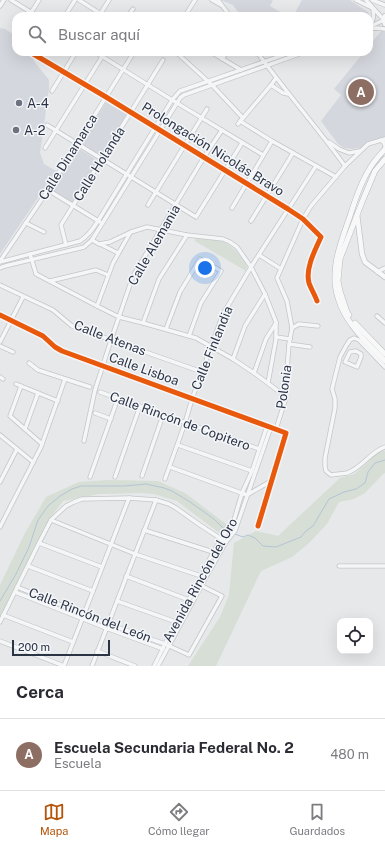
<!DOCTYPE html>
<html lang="es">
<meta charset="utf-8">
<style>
:root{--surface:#fff;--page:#f2f2f3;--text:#2b2b33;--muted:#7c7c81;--line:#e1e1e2;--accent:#b45309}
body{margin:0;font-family:"Public Sans",sans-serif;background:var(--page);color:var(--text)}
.controls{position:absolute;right:12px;bottom:12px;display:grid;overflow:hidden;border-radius:8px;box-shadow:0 4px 16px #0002}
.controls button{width:36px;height:36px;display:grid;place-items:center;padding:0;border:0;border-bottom:1px solid var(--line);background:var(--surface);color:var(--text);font:20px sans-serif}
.scale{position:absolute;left:12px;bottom:10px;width:98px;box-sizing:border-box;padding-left:4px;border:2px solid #2b3445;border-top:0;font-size:11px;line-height:14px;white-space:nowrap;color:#2b3445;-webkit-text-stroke:3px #f4f6f9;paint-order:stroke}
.you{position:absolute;left:205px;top:268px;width:14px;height:14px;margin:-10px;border:3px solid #fff;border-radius:50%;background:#1a73e8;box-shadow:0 0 0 6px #1a73e833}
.badge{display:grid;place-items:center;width:26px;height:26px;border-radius:50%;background:var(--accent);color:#fff;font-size:13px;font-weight:700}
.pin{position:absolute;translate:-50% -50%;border:2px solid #fff;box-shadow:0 1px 4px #0006}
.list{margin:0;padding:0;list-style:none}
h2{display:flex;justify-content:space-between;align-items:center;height:52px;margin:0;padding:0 16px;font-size:17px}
h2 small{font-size:13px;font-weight:400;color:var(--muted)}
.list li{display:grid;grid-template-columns:26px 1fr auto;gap:12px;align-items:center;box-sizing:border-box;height:72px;padding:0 16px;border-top:1px solid var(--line)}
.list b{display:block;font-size:15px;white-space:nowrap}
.list p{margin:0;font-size:13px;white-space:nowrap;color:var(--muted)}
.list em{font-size:13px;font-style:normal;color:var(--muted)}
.icon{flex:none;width:22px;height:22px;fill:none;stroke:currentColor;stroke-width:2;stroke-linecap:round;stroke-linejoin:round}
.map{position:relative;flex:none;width:385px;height:666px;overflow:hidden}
.search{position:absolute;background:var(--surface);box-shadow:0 4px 16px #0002;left:12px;right:12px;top:12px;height:44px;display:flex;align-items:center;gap:10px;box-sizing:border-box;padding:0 14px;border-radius:12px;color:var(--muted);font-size:15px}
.sheet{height:124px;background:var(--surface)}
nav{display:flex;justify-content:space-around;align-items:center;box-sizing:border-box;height:56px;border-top:1px solid var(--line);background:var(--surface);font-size:11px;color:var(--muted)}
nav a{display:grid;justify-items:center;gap:2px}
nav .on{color:var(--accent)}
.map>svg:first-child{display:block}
</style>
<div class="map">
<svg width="385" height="666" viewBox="0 0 385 666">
<rect width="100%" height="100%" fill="#e6e8ea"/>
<g fill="#d4d7dd">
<path d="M221,0H273L270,6L287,16H241L233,5Z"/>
<path d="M302,0H350L368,12L370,17L369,20V21V16H293Z"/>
<path d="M0,28L5,29L16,36V52H29L35,56L33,60L49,80V89L40,153L44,164L56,171L0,254Z"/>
<path d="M382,30L385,32V139L370,143L360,148L352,149L344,148L338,144L321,121L341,95L334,89L364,52H369V46Z"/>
<path d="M106,102L127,114L101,156L81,143Z"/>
<path d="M78,148L99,161L73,203L52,190Z"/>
</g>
<g fill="#d6ded6">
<path d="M195,238C222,238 234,243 247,267L246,271L195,241Z"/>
<path d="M385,451V473L383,474L365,493L354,499L339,502L327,524L308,544L292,557L261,571L216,666H188L220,617L229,595L234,543L256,531L278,536L340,478L354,474L366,464L377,452Z"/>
<path d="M109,480L158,481L185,493L222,521L228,525L222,535L177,501L154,494L140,493L99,494L63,501L53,514L45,526L0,617V585L24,535L46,497L79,482Z"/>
</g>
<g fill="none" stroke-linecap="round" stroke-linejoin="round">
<g stroke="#b4c4d5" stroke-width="1">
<path d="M235,534L243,537L248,535L255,538L263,546L276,547L301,537L306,531L313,526L329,499L344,492L356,489L365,483L368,472L375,463L385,460"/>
<path d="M0,601L16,574L29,547L38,520L48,506L60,496L72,489L81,486H124L146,484L164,488L172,491L190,502L214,519L225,530"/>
</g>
<g stroke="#c4c6c8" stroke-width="5">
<g id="minor">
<path d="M11,0L37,16"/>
<path d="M79,0L104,16"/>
<path d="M212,0L221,5"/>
<path d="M218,0L230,16"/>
<path d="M356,0L372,8"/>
<path d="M366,0L384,20L369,27"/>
<path d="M372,0L385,5"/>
<path d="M0,6L4,0"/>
<path d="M29,16L39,0"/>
<path d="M65,16L75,0"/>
<path d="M99,16L109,0"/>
<path d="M128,16L133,9"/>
<path d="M185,16L195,0"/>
<path d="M369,26C374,21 374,16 373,9"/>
<path d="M369,29L377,28L385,29"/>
<path d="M30,52L106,97L288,209L303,219L321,237C315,250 305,269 309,283C311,289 315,295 317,301"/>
<path d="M95,52L177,103L263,155"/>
<path d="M178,52L177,53L212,85L243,118"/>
<path d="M211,52L241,70"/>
<path d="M257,52C285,91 317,127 345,166"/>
<path d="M222,59L227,52"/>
<path d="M271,85L283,93L288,94"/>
<path d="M52,91L76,52"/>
<path d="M240,121L272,141L336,177"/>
<path d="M238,124L271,85L276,78"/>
<path d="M47,125L196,217L242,143"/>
<path d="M381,140L384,143L385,146"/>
<path d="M329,142L339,149L349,153L360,151"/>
<path d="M45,148L105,52"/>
<path d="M48,190L100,222"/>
<path d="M148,205L207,109"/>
<path d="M232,208L272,141"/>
<path d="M251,221L293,153"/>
<path d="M26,223L44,232"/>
<path d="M92,240L99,244L110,242L131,232L147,227L187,235L223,239L230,242L237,247L251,267L265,294L276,322V339L268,383"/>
<path d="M100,244L118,253"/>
<path d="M66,245L61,225L163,60"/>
<path d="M30,254L36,274L97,306L119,317L143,323L196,338L233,359L254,373L285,396"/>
<path d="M259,255L281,269"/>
<path d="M0,261L48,190L134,52"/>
<path d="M0,262L80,241C88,236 93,229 98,221L172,100L180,91L292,52"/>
<path d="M0,268L5,266L76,249L84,247L92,240L177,103L180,98L184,95L305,52"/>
<path d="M377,272L385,268"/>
<path d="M50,281L96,270L108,275"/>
<path d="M0,285L53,310L72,326L202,372"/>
<path d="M97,306L113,263L130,233"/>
<path d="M0,315L43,336L55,347L62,351L286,433L258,526"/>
<path d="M377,316L385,323"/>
<path d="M143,323L159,279L187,235"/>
<path d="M292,328L299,324L318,326"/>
<path d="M166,329L180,292L200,259L221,271L201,303L189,336"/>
<path d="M276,337L290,339"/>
<path d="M0,342L23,297"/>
<path d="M289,344L310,347"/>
<path d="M0,346L13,352"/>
<path d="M356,351L361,354V357L357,367L345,362L350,352Z"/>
<path d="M233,359L245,326L265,294"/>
<path d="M29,363L38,370L90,387"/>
<path d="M385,367L359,340L354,338L350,340L346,346L340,357L332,389L335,399V408L325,458V466L326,471L331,475C336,474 342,474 347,473C362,468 370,452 385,447"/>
<path d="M254,373L266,339L276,323"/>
<path d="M0,377L3,379"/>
<path d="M16,384L58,401"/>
<path d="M21,386L10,416L42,444"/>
<path d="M100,392L259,449"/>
<path d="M95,413L111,419"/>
<path d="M25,429L38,393"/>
<path d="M276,429L285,401V396L289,344L292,328L287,301L277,278L303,219L311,206L345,166L368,144L385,139"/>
<path d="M0,435L33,462"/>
<path d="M84,441L95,390L111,340L133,276L204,157L222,130"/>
<path d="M178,445L252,471"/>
<path d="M170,467L247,495L271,481"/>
<path d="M142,476L163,415"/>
<path d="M90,477L118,398"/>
<path d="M115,477L140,406"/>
<path d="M165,479L185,423L192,399L223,314L251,267L316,166"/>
<path d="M0,482L17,449"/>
<path d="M51,520L135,554L204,577"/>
<path d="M0,527L41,447L65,379"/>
<path d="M144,530L213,552"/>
<path d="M39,543L102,567"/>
<path d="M28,566L93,591"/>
<path d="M339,566H385"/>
<path d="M126,576L189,600"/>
<path d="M17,587L108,624L165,644L189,655L222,596L198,584"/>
<path d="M15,592L106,628L163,649"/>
<path d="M117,601L176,622"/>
<path d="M3,615L73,642"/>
<path d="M0,622L39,543L51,520L66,506L74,502L82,499L129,498L156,500L169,504L176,508L200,525L226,542"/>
<path d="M0,641L64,666"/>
<path d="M97,651L135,666"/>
<path d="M64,666L129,498"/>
<path d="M92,666L156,500"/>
<path d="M154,666L176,622L198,584L213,552L234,520L242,493L252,471L267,426"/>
<path d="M158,666L206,577L226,542L235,531L271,427"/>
</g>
</g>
<g stroke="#c2c5c8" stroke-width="6">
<g id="major">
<path d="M385,16L384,20L385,24"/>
<path d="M357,214L362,254L365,262L385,277"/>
</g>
</g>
<g stroke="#b8bbbf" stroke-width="6">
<g id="highway">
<path d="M385,149C380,155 374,161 370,168C361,182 355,200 350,216C341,242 329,270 338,298C345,323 367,343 385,361"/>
<path d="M349,315L347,312L340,291L338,281L340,259L362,202L375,171L385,159"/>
<path d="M355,323L385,354"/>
</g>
</g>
<use href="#minor" stroke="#f5f6f7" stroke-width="3.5"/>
<use href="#major" stroke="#f8f8f8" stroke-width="4.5"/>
<use href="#highway" stroke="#f8f8f8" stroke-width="5"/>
<g stroke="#f4f6f9" stroke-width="8">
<g id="cycleway">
<path d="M30,52L106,97L288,209L303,219L321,237C315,250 305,269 309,283C311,289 315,295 317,301"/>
<path d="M0,315L43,336L55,347L62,351L286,433L258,526"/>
</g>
</g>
<use href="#cycleway" stroke="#e8590c" stroke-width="5"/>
</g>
<g fill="#6c737f" stroke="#f4f6f9" stroke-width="1.5">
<circle cx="19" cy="103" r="4"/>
<circle cx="16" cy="130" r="4"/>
</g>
<g text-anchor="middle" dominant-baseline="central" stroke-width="3" stroke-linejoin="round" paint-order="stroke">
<g font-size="13" fill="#2b3445" stroke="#f4f6f9" text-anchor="start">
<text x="27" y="103">A-4</text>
<text x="24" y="130">A-2</text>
</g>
<g font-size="13" fill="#2b3445" stroke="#f4f6f9">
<text transform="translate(213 149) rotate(32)">Prolongación Nicolás Bravo</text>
<text transform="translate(68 157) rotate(-58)">Calle Dinamarca</text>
<text transform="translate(99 164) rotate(-58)">Calle Holanda</text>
<text transform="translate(154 245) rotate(-60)">Calle Alemania</text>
<text transform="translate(110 338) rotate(21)">Calle Atenas</text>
<text transform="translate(212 348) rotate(-68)">Calle Finlandia</text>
<text transform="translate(144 369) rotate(20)">Calle Lisboa</text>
<text transform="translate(284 387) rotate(-82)">Polonia</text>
<text transform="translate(180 421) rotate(20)">Calle Rincón de Copitero</text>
<text transform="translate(200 580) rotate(-61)">Avenida Rincón del Oro</text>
<text transform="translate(90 615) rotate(21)">Calle Rincón del León</text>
</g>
</g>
</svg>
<div class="controls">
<button><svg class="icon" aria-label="locate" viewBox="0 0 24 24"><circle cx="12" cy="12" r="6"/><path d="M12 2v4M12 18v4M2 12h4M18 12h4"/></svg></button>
</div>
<div class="scale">200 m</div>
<div class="you"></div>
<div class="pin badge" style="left:361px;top:92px;background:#8d6e63">A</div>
<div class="search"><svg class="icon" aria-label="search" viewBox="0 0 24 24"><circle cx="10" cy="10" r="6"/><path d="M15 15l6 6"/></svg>Buscar aquí</div>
</div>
<section class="sheet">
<h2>Cerca<small></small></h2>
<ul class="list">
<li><span class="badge" style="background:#8d6e63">A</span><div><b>Escuela Secundaria Federal No. 2</b><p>Escuela</p></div><em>480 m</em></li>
</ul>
</section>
<nav>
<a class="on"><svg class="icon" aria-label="map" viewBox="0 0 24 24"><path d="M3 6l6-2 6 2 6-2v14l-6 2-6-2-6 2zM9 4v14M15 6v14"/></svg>Mapa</a>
<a><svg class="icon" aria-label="directions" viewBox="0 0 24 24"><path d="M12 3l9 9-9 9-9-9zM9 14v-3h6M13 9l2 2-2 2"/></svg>Cómo llegar</a>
<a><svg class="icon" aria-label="saved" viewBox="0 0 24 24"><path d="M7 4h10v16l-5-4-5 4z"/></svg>Guardados</a>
</nav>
